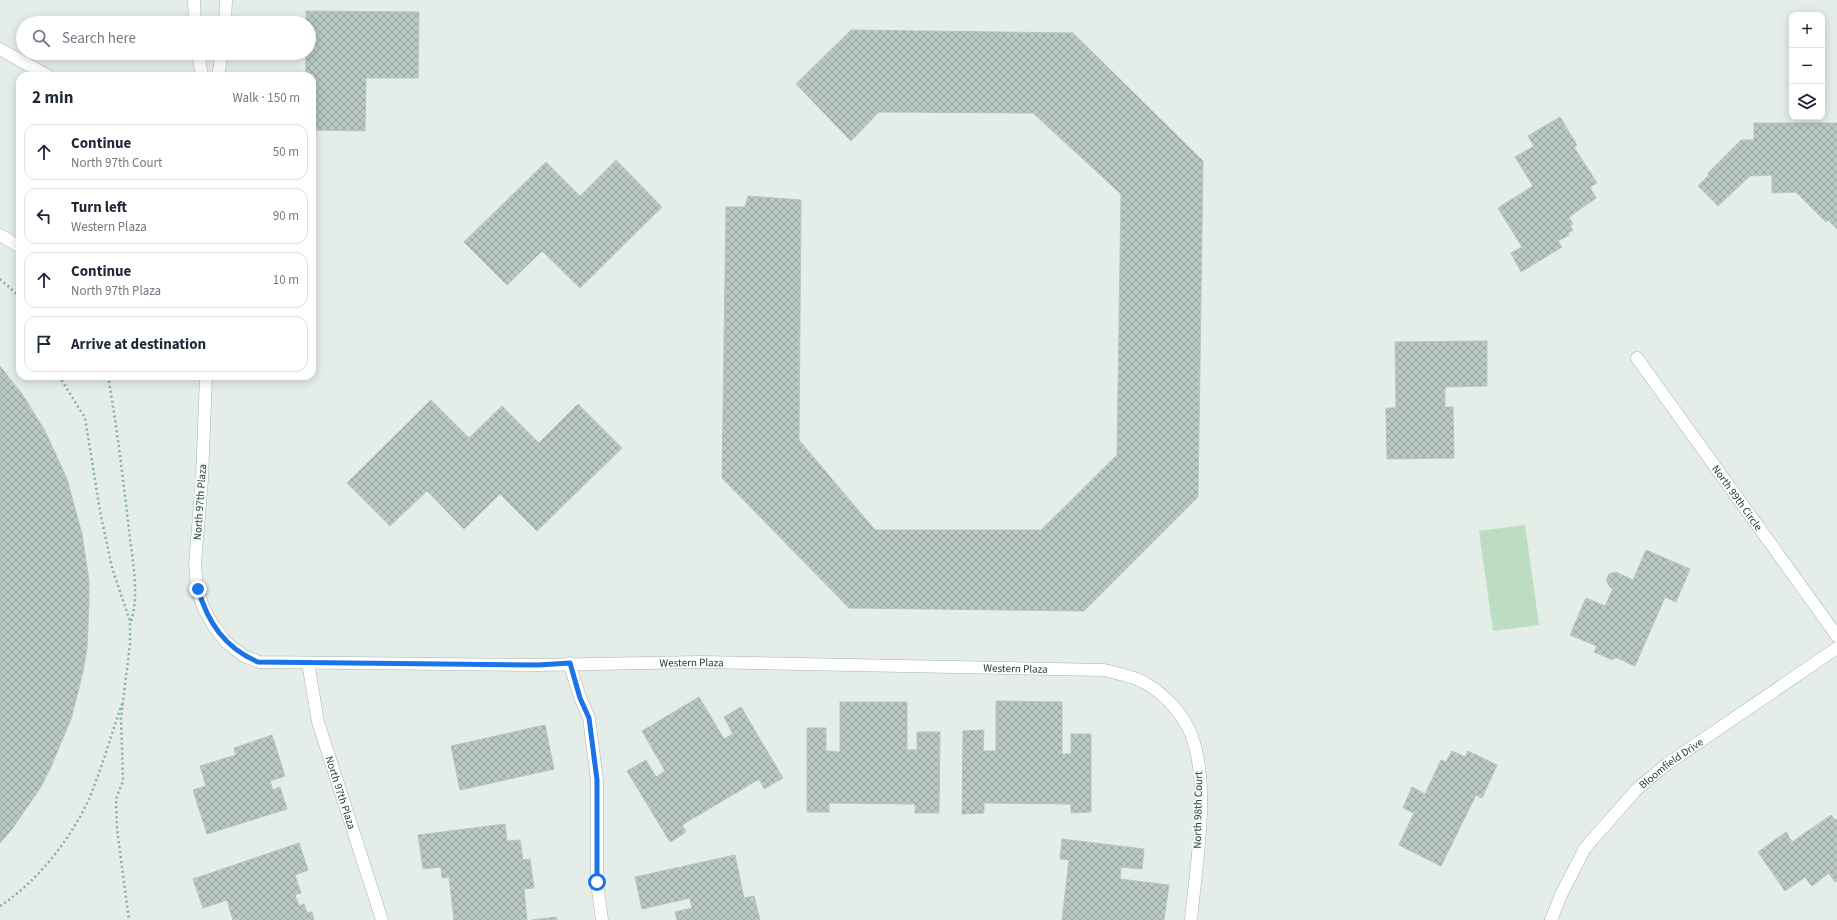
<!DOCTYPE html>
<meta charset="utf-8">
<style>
:root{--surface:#fff;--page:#f6f6f7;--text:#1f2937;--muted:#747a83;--line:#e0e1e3}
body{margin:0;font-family:"Source Sans 3",sans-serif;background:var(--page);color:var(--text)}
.controls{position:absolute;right:12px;top:12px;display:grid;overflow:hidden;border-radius:8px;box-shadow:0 2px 10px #0003}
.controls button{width:36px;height:36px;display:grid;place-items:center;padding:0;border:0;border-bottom:1px solid var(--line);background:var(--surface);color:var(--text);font:20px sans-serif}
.stop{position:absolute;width:12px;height:12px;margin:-9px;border:3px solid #1a73e8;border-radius:50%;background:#fff}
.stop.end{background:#1a73e8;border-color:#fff;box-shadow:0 1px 4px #0008}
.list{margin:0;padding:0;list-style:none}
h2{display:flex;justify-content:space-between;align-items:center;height:52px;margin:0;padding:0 16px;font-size:17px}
h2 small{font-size:13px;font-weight:400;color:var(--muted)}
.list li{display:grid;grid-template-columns:26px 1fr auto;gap:12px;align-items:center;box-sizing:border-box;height:56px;margin:0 8px 8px;padding:0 8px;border:1px solid var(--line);border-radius:12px}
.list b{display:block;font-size:15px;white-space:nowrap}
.list p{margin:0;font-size:13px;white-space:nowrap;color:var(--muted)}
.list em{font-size:13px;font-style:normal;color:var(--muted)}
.icon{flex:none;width:22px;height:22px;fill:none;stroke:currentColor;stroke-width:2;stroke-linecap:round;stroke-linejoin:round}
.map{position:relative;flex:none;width:1837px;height:920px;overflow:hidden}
.search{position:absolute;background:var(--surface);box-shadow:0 2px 10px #0003;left:16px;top:16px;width:300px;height:44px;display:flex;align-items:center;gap:10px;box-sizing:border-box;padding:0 14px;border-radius:22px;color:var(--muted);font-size:15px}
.panel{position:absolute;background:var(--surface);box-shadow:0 2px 10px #0003;left:16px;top:72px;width:300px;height:308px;border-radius:12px}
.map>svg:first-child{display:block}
</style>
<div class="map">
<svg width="1837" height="920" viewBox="0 0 1837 920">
<defs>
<pattern id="building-cross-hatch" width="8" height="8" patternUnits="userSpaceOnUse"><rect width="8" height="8" fill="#b9c8c0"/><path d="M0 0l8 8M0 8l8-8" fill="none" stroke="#96a49d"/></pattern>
</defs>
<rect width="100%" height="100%" fill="#e4ede8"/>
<path fill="#bdddc2" d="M1525,525L1539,625L1493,631L1479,531Z"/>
<g fill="url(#building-cross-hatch)" stroke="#b6c6be">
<path d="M306,11L419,12L418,78H366L365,131L312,130V76H306V53H309V23H306Z"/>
<path d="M851,30L1073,33L1203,161L1198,497L1084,611L849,608L722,478L726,207H745L748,196L801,200L799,440L875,530H1041L1117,455L1121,194L1033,113L879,112L851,141L796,84Z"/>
<path d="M1560,117L1577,145L1574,147L1597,183L1590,187L1596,198L1569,217L1573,224L1570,226L1573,230L1568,233L1569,235L1558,241L1562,247L1521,272L1511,253L1522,247L1498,208L1533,186L1515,157L1534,146L1528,136Z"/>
<path d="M1754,123H1837V229L1828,220L1826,222L1796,192L1772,193V175L1750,176L1718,206L1698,186L1709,175L1708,173L1741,140H1754Z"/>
<path d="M616,160L662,207L580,288L542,251L507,285L464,242L546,162L580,196Z"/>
<path d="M1487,341V386L1445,387V407H1453L1454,458L1387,459L1386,408H1396L1395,342Z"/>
<path d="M0,366L22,394L45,431L67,479L82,534L89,581V602L87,648L83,672L71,719L50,769L39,790L12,829L0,843Z"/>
<path d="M431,400L469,438L502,406L539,443L578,404L622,448L537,531L500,494L464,529L427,491L390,526L347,483Z"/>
<path d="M1646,550L1690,569L1676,602L1665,597L1635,666L1615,657L1613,660L1594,652L1597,646L1570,635L1586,598L1605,606L1613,589L1610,587L1606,580L1609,574L1616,572L1633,580Z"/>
<path d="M699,697L724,739L733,734L724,717L741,707L783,778L764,789L759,779L682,825L686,832L670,842L627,771L646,760L656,777L665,771L642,731Z"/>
<path d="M996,701L1062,702V754H1071V734H1091V812L1071,813V804L984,803V813L962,814L963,731L984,730L983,751H996Z"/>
<path d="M840,702H907V750H917V732H940L939,813H915V804L829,803V812H807V728H826V751L840,752Z"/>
<path d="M545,725L554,769L460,790L451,746Z"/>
<path d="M272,735L285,776L270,781L273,790L280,787L287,809L207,834L193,790L206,786L200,766L236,755L234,748Z"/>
<path d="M1452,751L1465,757L1468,751L1497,765L1482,798L1476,795L1441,866L1399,845L1414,813L1403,808L1412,787L1425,794L1441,760L1446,762Z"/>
<path d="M1831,815L1835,820L1837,819V881L1835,882L1829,873L1812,886L1805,877L1785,891L1758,852L1786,832L1792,842Z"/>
<path d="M505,824L507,841L520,840L523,860L530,859L534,888L524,889L527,920H454L449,877L442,878L441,867L423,869L418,835Z"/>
<path d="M1062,839L1144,849L1142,869L1121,867L1120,879L1169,885L1164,920H1062L1069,860L1060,859Z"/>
<path d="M299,843L308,870L295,875L301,893L295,895L299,906L304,904L307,913L312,912L314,920H233L227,900L203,908L193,879Z"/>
<path d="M735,855L744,898L754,896L760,920H677L675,912L692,908L690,898L642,909L635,877Z"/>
<path d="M556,917L557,920H532Z"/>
</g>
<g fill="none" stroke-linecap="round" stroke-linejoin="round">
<g stroke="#a6b5ae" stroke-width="13">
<g id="minor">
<path d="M194,0L195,23"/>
<path d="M225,23L226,0"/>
<path d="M0,49L48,76"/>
<path d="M198,53L202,76"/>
<path d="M218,76L222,53"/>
<path d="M0,235L20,247"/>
<path id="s1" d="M1637,358L1837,636"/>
<path id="s2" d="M206,376L202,479L195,564L197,589L204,609L213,625L226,642L244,656L259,662L538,665L701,662L1104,670C1119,674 1134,676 1147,684C1165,695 1183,714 1191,734C1211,785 1196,865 1191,920"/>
<path id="s3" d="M308,663L318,722L382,920"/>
<path d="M569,663L580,697L589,718L597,780V882L602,920"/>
<path id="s4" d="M1551,920L1561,895L1585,848L1637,789L1667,764L1837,648"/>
</g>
</g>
<g stroke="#85b09d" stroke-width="2.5" stroke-dasharray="2 3" stroke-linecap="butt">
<path d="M0,279L20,297"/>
<path d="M59,376L85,418L100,511L112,568L130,621V644L121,718L123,781L116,799L117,829L129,920"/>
<path d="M108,376C117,427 123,478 129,530C132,559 140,593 131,621"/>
<path d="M0,906C36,883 71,839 89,799C102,768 111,735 122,704"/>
</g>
<use href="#minor" stroke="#fff" stroke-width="12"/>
</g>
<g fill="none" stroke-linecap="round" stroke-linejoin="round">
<path stroke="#1a73e8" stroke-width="5" d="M198,589C208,623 225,648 258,662L538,665L570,663L580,698L589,718L597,780V882"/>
</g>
<g text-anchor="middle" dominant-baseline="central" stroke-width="4" stroke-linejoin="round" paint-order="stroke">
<g font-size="11" fill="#233e34" stroke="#f4f9f6">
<text stroke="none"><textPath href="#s1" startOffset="172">North 99th Circle</textPath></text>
<text transform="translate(200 502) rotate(-86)">North 97th Plaza</text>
<text stroke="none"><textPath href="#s2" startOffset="746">Western Plaza</textPath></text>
<text stroke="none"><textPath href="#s2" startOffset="1070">Western Plaza</textPath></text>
<text stroke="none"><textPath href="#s4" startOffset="201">Bloomfield Drive</textPath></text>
<text stroke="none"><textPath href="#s3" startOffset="134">North 97th Plaza</textPath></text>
<text transform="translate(1198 810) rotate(-89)">North 98th Court</text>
</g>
</g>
</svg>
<div class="controls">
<button>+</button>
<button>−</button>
<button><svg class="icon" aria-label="layers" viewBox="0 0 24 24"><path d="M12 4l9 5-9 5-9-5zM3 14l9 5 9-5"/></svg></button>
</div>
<div class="stop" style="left:597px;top:882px"></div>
<div class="stop end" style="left:198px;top:589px"></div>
<div class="search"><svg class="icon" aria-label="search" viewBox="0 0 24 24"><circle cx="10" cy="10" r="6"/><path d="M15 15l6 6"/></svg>Search here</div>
<section class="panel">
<h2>2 min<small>Walk · 150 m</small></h2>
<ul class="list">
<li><svg class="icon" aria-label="ahead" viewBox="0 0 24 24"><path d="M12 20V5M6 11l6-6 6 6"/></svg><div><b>Continue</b><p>North 97th Court</p></div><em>50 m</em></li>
<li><svg class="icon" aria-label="left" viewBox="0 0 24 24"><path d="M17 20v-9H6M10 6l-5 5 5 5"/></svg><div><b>Turn left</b><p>Western Plaza</p></div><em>90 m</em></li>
<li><svg class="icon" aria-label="ahead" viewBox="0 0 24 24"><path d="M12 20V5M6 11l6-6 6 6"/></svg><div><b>Continue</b><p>North 97th Plaza</p></div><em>10 m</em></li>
<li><svg class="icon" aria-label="arrive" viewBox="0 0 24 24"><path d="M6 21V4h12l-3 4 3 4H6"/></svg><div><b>Arrive at destination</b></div></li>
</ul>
</section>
</div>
